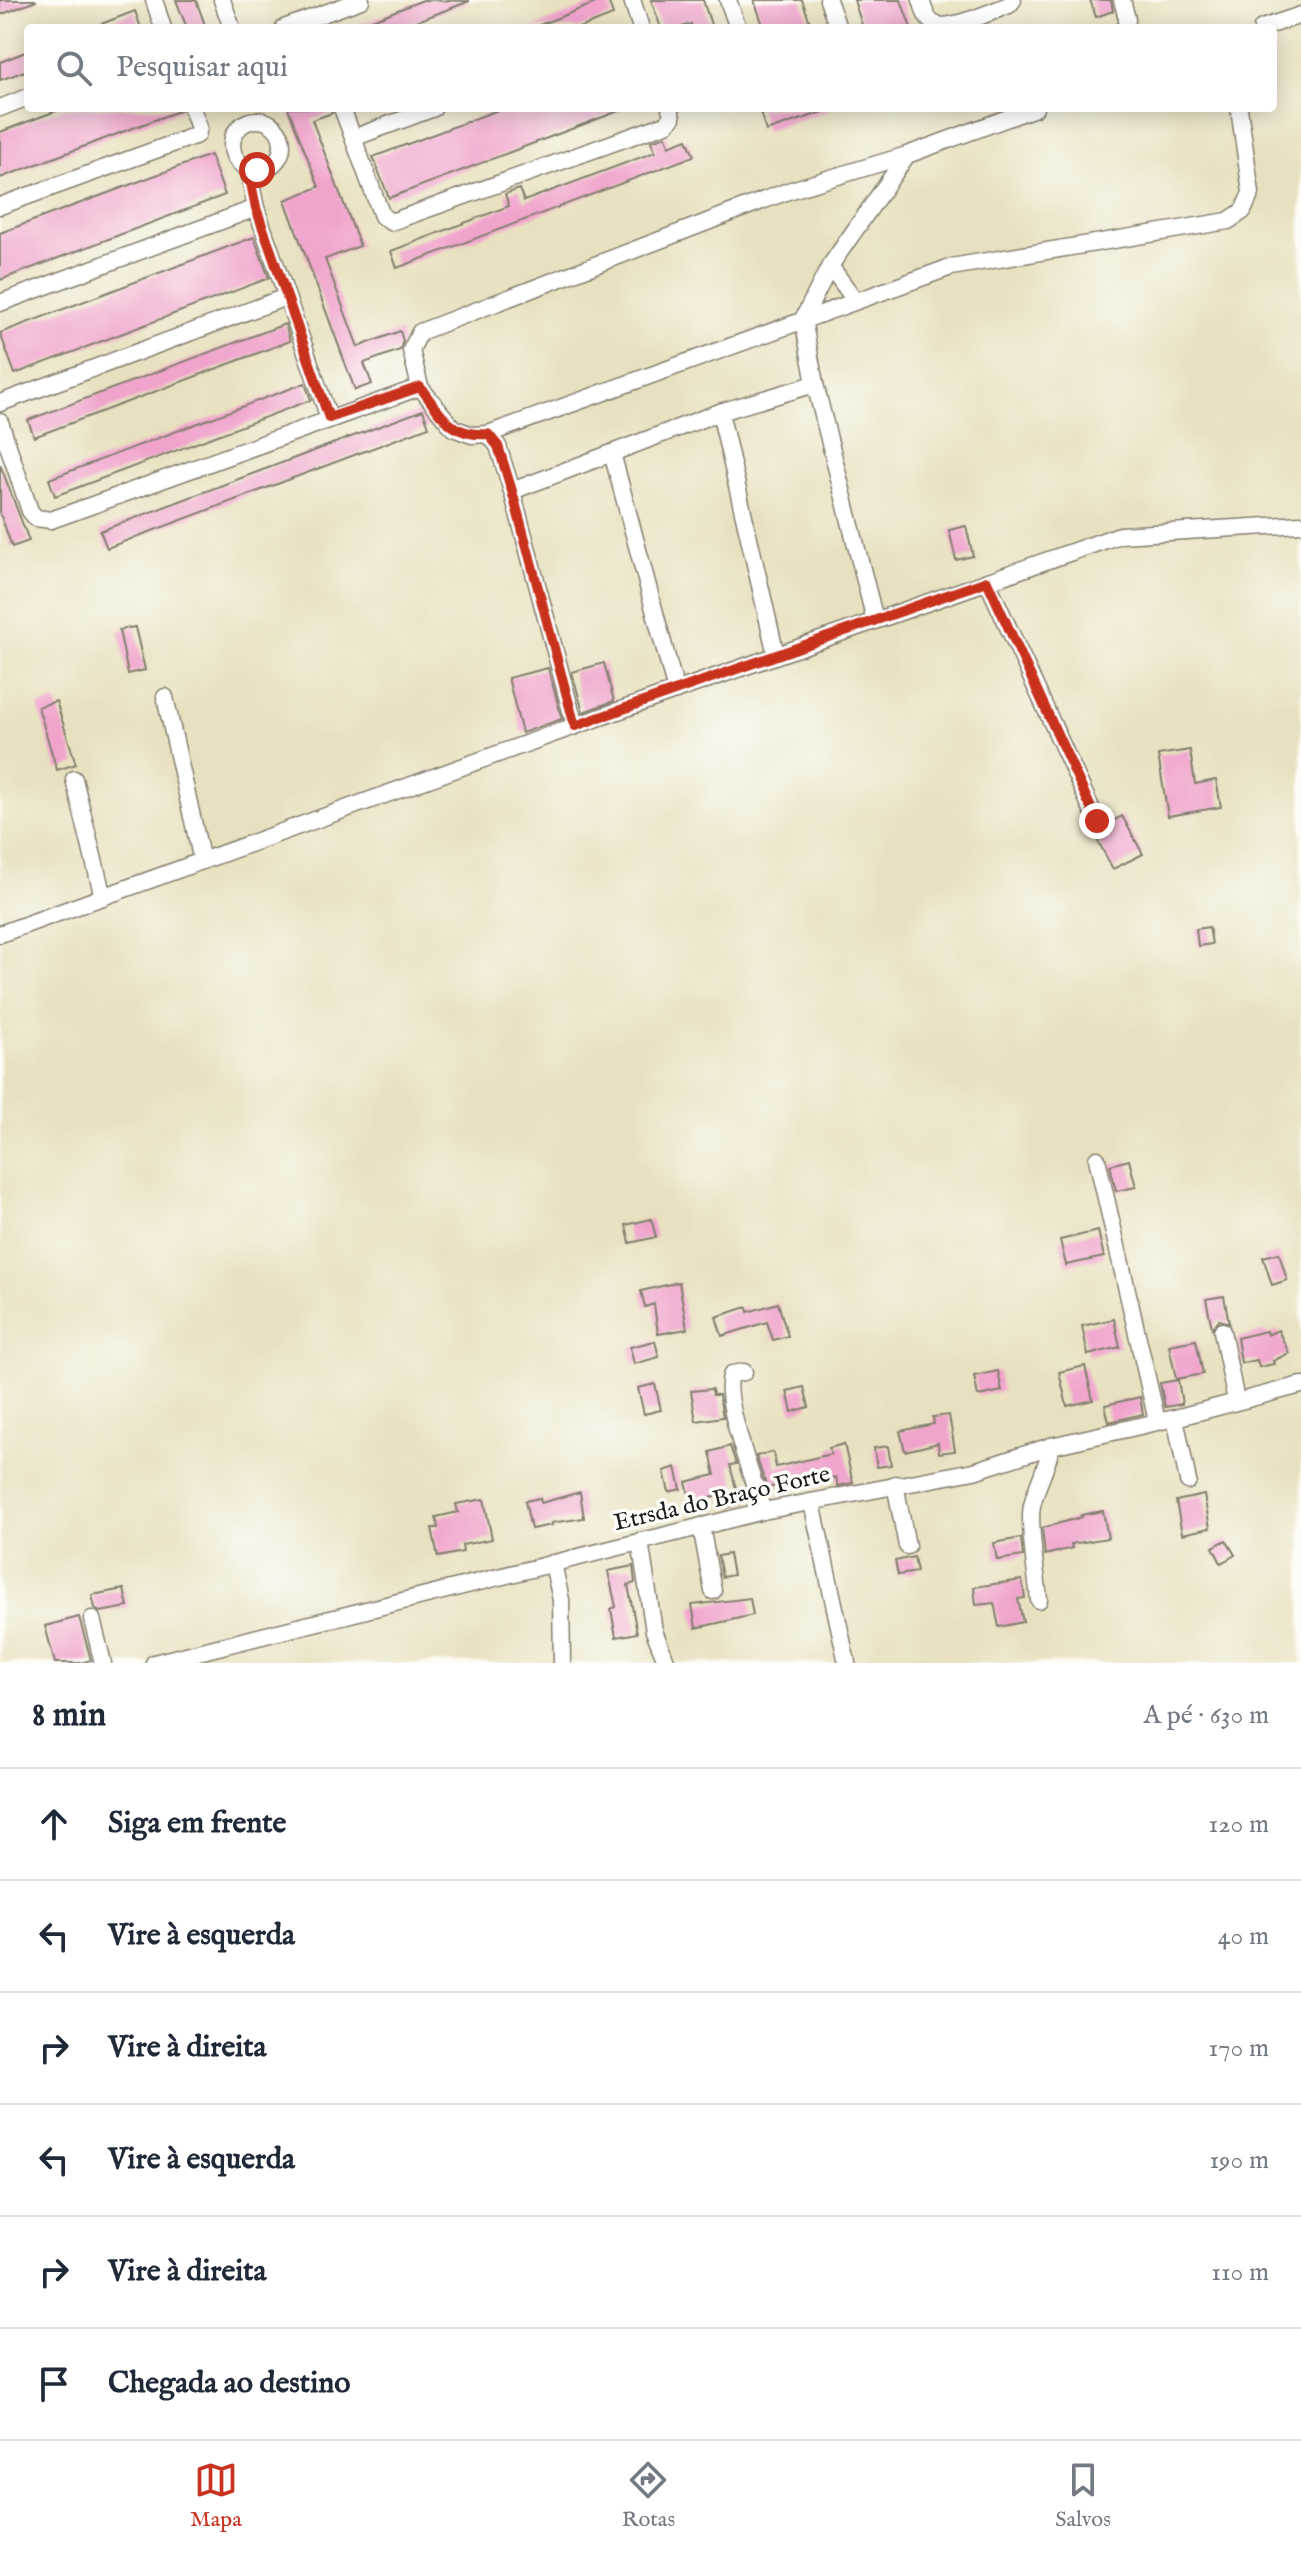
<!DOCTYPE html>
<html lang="pt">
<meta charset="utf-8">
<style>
:root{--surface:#fff;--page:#f2f2f3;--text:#1f2937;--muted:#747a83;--line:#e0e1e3;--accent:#c8321e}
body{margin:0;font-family:"IM FELL English",serif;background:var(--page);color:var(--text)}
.stop{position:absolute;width:24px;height:24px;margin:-18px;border:6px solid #c8321e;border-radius:50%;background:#fff}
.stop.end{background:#c8321e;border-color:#fff;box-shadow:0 2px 8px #0008}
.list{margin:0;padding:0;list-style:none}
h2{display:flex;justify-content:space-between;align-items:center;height:104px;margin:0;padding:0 32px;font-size:34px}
h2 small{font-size:26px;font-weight:400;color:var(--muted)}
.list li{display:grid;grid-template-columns:52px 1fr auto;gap:24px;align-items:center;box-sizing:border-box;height:112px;padding:0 32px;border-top:2px solid var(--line)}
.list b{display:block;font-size:30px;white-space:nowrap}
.list em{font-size:26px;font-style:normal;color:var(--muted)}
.icon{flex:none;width:44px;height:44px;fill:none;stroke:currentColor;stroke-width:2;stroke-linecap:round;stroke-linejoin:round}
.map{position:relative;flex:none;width:1301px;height:1663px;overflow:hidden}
.search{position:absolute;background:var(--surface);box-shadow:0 4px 20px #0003;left:24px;right:24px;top:24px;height:88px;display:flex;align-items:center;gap:20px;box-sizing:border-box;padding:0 28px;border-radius:8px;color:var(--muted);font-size:30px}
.sheet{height:776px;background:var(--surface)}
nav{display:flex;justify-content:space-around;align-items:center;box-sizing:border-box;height:112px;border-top:2px solid var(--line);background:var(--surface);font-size:22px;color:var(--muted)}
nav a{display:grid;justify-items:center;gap:4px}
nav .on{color:var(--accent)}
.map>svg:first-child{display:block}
</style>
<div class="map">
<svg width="1301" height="1663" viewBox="0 0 1301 1663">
<rect width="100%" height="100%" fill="#fdfcf7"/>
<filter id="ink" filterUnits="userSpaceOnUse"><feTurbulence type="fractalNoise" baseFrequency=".0125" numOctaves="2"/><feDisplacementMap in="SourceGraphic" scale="16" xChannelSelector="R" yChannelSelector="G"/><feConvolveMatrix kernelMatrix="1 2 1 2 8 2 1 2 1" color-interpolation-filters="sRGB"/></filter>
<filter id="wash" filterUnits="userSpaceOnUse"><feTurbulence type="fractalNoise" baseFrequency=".006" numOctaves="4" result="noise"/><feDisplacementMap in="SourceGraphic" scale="32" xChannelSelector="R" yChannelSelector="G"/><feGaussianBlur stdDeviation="1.8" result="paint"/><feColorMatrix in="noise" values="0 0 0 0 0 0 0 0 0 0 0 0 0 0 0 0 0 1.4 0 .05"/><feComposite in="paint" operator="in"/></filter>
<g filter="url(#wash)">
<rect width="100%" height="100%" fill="#e8e1bf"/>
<g id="blocks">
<g fill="#f0a4cc">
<path d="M0,0H35L36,1L0,15Z"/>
<path d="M176,0H196L206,28H187Z"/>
<path d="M423,0L470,1L399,28H352Z"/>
<path d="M603,0H608L613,15L579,28H532Z"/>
<path d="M651,0H703L712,28H692L691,24L679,28H661Z"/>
<path d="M754,0H802L812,28H764Z"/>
<path d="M854,0H901L911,28H863Z"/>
<path d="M1090,0H1111L1113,11L1096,17Z"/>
<path d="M135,11L141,28H93V27Z"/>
<path d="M28,51V70L0,80V62Z"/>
<path d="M64,108H181V110L0,178V132Z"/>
<path d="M288,108H331L332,113L312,120L360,246L325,259L358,347L400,331L403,341L400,350L364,363L372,384L355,390L285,200L319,187Z"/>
<path d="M503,108L624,109L389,198L373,157Z"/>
<path d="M759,108H829V110L766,131Z"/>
<path d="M666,136L669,146L687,139L694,156L397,268L391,251L509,206L505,194L519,189L524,201L655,152L651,141Z"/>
<path d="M210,155L225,195L0,280V233Z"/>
<path d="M254,237L269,278L15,374L0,333Z"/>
<path d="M285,324L290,341L34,437L28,420Z"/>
<path d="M305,383L311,400L55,496L49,479Z"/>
<path d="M423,410L429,427L107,548L100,531Z"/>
<path d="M0,464L29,541L12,547L0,513Z"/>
<path d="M966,526L973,556L956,560L949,530Z"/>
<path d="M135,627L145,670L128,674L119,630Z"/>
<path d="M604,663L614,701L583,712L572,672Z"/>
<path d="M548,668L562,719L522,733L508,678Z"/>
<path d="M56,701L76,764L57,770L38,707Z"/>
<path d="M1190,750L1195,784L1216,780L1221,807L1168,816L1158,755Z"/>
<path d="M1122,816L1143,854L1113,869L1093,832L1102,831L1107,824Z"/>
<path d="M1209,927L1212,944L1198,946L1196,929Z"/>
<path d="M1129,1160L1136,1187L1116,1191L1110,1165Z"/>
<path d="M651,1219L656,1237L630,1243L626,1225Z"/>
<path d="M1098,1231L1104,1257L1066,1265L1060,1240Z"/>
<path d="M1279,1253L1287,1280L1272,1285L1263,1257Z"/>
<path d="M679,1282L687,1329L658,1334L654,1304L645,1307L641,1291Z"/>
<path d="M1224,1296L1229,1323L1219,1320L1212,1328L1206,1299Z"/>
<path d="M778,1303L788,1336L773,1340L767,1322L722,1336L716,1317L747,1307L748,1312Z"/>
<path d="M1114,1319L1120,1347L1088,1355L1082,1326Z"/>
<path d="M1278,1330L1289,1353L1273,1361L1274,1364L1259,1367L1257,1360L1241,1363L1237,1338L1266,1331L1267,1335Z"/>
<path d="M1196,1340L1203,1374L1176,1379L1169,1345Z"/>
<path d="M655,1341L659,1357L634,1364L630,1347Z"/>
<path d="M1085,1366L1093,1400L1067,1406L1059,1372Z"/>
<path d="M998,1371L1002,1391L978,1396L974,1376Z"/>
<path d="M1178,1380L1182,1404L1165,1407L1160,1383Z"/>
<path d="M655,1384L661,1410L644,1414L638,1388Z"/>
<path d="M804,1387L809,1407L792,1412L787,1391Z"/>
<path d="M712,1389L713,1395H719L723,1417L696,1421L691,1391Z"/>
<path d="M1140,1397L1143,1414L1109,1422L1105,1405Z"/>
<path d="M949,1415L955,1451L939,1453L938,1443L905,1451L900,1431L934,1424L933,1417Z"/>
<path d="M844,1444L853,1483L838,1486L836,1477L811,1483L809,1478L767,1488L756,1456L773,1452L776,1467L831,1454L829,1448Z"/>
<path d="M730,1446L736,1464L730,1465L740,1504L725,1508L722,1495L691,1503L686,1482L715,1475L710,1452Z"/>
<path d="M888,1446L891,1465L877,1467L874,1448Z"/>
<path d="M676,1467L681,1489L669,1492L664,1471Z"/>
<path d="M580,1492L584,1518L551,1523L552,1525L531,1529L525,1501L540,1498L541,1503Z"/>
<path d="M1204,1495L1210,1528L1182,1534L1176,1501Z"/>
<path d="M484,1499L492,1539L462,1545L463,1552L438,1557L432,1528H438L436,1517L458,1512L456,1504Z"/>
<path d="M1103,1511L1108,1538L1071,1544L1072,1548L1045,1555L1042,1528L1082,1517L1081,1515Z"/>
<path d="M1021,1538L1023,1556L997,1560L994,1543Z"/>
<path d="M1226,1540L1235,1555L1221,1563L1213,1547Z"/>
<path d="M729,1554L733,1575L722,1577L718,1556Z"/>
<path d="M914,1557L917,1572L898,1575L895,1561Z"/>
<path d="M633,1566L635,1583L628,1585L637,1633L616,1637L611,1609L616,1607L608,1571Z"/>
<path d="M1022,1580L1025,1598L1018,1599L1023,1622L999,1627L994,1603L976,1605L974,1587Z"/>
<path d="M124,1589L128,1607L100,1612L95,1608L92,1595Z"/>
<path d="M750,1598L753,1615L696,1628L692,1605Z"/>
<path d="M79,1617L91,1660L80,1663H55L45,1626Z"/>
</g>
</g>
</g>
<g filter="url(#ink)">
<use href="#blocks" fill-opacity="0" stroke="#827e6e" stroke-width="2"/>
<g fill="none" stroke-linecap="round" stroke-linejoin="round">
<g stroke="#827e6e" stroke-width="19">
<g id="minor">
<path d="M154,0L163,28"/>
<path d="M222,0L232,28"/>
<path d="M632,0L641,28"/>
<path d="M728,0L738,28"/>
<path d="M828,0L838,28"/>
<path d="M921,0C924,8 925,18 933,23C947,33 992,11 1009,5L1013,0"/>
<path d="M1122,0L1127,19L1126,28"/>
<path d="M284,28L361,0"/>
<path d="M1262,28L1301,15"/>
<path d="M0,108L28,97"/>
<path d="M342,108L382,216L391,222L666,124L672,118L670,108"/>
<circle cx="257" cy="145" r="25"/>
<path d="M353,138L434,108"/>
<path d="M248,168L256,208L329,418"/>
<path d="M0,206L197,135L199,128L192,108"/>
<path d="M830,266L855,300"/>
<path d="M0,303L256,208"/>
<path d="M815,384L803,319L830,266L907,155"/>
<path d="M0,403L286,297"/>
<path d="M720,412L776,655"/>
<path d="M0,422L30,511L36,518L51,520L420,387"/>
<path d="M488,434L951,267L1228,221L1243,211L1251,193L1239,108"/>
<path d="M612,453L676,691"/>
<path d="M512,491L498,446L488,434L472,435L453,428L420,387L411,350L420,332L788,191L907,155L1035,108"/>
<path d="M987,581L1097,821"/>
<path d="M165,697L202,861"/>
<path d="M575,726L512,491L720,412L815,384L875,620"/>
<path d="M74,779L103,897"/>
<path d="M0,934L575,726L1120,535L1301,524"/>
<path d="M1097,1159L1157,1421"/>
<path d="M1222,1331L1236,1401"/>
<path d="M744,1372L732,1374C720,1394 755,1485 763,1511"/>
<path d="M1175,1418L1188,1481"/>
<path d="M895,1484L907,1546"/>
<path d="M812,1503L847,1663"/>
<path d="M701,1526L713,1591"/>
<path d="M640,1541L654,1631L667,1663"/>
<path d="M553,1563L561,1600L562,1663"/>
<path d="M1039,1600C1037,1578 1028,1525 1032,1506C1036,1485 1048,1467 1051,1446"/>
<path d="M92,1619L103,1663"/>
<path d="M154,1663L763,1511L974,1471L1051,1446L1175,1418L1301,1385"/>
</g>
</g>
<use href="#minor" stroke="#fff" stroke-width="16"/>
</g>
</g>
<g fill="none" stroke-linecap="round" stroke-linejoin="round" filter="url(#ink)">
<path stroke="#c8321e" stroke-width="10" d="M257,170L248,168L256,208L329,418L420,387C441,414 450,437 488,434L498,446L512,491L575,726L987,581L1097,821"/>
</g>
<g text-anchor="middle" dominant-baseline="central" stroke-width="7" stroke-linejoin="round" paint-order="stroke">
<g font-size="24" fill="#1c1c1c" stroke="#fdfcf7">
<text transform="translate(722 1499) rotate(-13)">Etrsda do Braço Forte</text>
</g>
</g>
</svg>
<div class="stop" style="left:257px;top:170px"></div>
<div class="stop end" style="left:1097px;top:821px"></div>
<div class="search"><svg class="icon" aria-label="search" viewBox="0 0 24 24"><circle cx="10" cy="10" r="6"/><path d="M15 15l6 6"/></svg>Pesquisar aqui</div>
</div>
<section class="sheet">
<h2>8 min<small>A pé · 630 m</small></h2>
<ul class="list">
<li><svg class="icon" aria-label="ahead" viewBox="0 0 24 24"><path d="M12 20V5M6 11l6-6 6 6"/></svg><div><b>Siga em frente</b></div><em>120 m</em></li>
<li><svg class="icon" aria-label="left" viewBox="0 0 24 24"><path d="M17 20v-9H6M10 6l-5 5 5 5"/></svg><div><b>Vire à esquerda</b></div><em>40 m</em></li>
<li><svg class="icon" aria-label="right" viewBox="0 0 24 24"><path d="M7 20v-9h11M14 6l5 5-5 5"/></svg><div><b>Vire à direita</b></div><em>170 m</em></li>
<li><svg class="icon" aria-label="left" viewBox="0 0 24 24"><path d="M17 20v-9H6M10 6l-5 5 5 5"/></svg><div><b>Vire à esquerda</b></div><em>190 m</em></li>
<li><svg class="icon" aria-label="right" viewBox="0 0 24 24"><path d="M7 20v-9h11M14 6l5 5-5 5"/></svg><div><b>Vire à direita</b></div><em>110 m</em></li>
<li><svg class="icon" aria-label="arrive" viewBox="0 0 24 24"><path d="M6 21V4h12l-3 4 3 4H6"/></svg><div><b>Chegada ao destino</b></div></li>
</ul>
</section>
<nav>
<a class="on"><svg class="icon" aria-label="map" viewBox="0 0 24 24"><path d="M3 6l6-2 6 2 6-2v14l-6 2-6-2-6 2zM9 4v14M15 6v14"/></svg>Mapa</a>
<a><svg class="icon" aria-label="directions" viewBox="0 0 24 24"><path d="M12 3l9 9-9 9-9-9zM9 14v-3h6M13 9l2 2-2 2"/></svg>Rotas</a>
<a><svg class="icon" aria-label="saved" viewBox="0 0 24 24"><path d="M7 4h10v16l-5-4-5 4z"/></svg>Salvos</a>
</nav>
